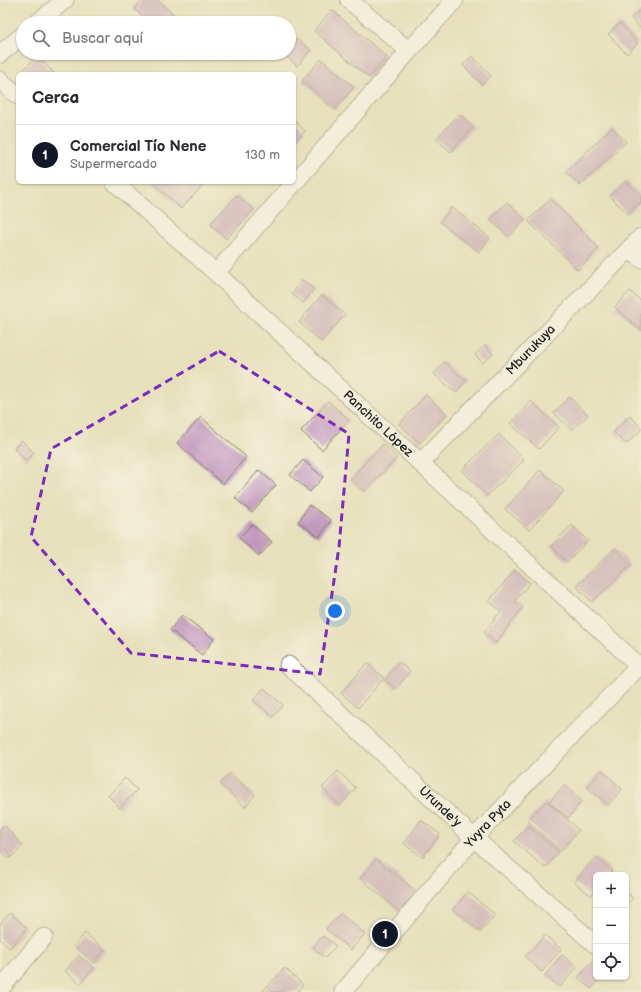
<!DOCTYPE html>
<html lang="es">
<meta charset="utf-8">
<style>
:root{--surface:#fff;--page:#f7f7f7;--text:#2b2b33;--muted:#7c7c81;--line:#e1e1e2;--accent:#111827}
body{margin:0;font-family:"Balsamiq Sans",sans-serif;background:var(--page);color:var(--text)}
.controls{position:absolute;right:12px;bottom:12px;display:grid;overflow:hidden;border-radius:6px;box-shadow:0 1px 3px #0004}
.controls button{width:36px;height:36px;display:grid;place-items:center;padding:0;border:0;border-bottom:1px solid var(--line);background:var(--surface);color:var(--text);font:20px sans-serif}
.you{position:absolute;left:335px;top:611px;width:14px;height:14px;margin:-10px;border:3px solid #fff;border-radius:50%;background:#1a73e8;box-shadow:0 0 0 6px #1a73e833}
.badge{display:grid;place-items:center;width:26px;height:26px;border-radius:50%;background:var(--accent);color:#fff;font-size:13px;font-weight:700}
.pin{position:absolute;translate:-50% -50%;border:2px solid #fff;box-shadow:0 1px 4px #0006}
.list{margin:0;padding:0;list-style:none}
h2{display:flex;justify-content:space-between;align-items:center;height:52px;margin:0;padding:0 16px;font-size:17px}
h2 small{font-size:13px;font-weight:400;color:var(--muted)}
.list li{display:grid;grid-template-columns:26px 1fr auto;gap:12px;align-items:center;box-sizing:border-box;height:60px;padding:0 16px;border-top:1px solid var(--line)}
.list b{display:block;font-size:15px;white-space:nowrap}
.list p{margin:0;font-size:13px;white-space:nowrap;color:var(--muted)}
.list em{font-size:13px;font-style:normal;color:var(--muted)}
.icon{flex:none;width:22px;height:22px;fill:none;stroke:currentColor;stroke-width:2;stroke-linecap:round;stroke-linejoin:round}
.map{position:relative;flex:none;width:641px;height:992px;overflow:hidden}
.search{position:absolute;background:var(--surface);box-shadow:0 1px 3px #0004;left:16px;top:16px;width:280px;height:44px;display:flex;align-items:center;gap:10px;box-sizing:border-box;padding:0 14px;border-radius:22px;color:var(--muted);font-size:15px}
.panel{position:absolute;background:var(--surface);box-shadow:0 1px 3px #0004;left:16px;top:72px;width:280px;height:112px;border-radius:6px}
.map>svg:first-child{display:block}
</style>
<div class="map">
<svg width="641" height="992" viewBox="0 0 641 992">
<rect width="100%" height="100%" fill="#fbf7ec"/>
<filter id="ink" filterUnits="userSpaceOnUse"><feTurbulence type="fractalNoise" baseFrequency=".025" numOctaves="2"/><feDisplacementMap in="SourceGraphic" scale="8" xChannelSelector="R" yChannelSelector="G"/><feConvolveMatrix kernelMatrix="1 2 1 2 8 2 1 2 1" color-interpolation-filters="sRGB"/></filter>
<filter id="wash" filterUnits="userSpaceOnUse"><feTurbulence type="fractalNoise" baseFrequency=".012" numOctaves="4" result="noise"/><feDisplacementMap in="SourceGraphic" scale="16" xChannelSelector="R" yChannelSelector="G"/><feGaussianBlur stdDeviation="0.9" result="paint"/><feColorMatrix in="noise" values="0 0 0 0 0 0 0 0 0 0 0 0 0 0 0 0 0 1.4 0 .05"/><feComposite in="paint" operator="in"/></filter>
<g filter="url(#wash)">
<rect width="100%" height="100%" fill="#e7e0bc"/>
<g id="blocks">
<g fill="#c097bc">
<path d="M142,0H157L179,19L176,23H151L134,9Z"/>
<path d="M332,10L387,57L369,78L314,31Z"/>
<path d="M641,10V29L631,18Z"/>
<path d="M620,23L638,43L627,54L608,34Z"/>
<path d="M297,39L311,50L297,66L284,54L289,53V48Z"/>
<path d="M37,56L55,74H19Z"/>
<path d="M472,56L491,76L482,85L463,65Z"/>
<path d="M321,59L354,87L335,110L302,81Z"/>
<path d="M459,114L473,127L451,152L436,139Z"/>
<path d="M294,120L305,131L294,143Z"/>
<path d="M612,127L626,142L580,186L566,172Z"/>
<path d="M626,181L641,196V202L628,214L610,196Z"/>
<path d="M155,182H206L181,209L154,184Z"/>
<path d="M237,195L254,210L226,239L210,224Z"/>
<path d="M550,199L599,248L578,270L528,221Z"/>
<path d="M507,202L525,219L509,237L490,220Z"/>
<path d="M452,207L490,238L479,252L440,222Z"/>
<path d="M302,280L314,289L303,303L292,294Z"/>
<path d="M630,291L641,301V331L615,307Z"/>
<path d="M322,295L345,315L321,342L299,322Z"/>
<path d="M485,345L493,354L483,363L475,355Z"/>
<path d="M444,362L466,381L456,393L434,374Z"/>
<path d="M426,395L447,414L420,443L399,424Z"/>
<path d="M569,397L588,415L572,430L554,413Z"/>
<path d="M328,401L349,420L322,450L301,431Z"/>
<path d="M531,401L559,427L539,449L510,423Z"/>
<path d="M630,416L641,427V430L626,444L614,432Z"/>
<path d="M201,417L246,457L223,484L177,443Z"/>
<path d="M499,434L524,460L487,496L462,470Z"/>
<path d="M22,440L34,453L26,461L14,448Z"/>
<path d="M383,444L397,458L364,492L350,479Z"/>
<path d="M303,460L323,477L310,492L290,475Z"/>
<path d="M259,470L276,485L252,513L235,498Z"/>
<path d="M540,470L564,491L529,530L505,509Z"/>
<path d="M309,505L331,520L319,537L298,522Z"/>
<path d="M252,524L272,542L259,556L239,538Z"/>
<path d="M572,525L588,541L567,562L551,546Z"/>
<path d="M615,548L631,565L592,602L576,586Z"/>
<path d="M515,570L530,583L515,601L523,607L496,643L484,633L501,611L489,601Z"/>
<path d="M182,615L214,639L202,655L170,630Z"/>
<path d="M399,662L410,671L396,689L385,680Z"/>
<path d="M367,663L384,678L358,708L341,693Z"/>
<path d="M264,688L283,705L273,717L253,700Z"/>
<path d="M602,770L622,789L608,805L587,787Z"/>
<path d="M338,771L356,788L340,806L322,788Z"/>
<path d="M230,773L255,795L245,807L220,784Z"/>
<path d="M125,778L137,790L120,808L108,796Z"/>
<path d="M564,785L582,801L568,818L549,802Z"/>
<path d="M546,801L579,830L561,851L527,821Z"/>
<path d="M421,820L440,834L423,857L404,844Z"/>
<path d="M4,825L23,846L9,859L0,850V829Z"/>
<path d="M528,826L559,852L545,868L514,841Z"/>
<path d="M596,857L612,871L609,875H596V890L591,896L574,882Z"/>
<path d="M376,859L417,892L400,912L360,878Z"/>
<path d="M468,892L495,915L480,932L453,909Z"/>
<path d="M626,893L633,898L626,906Z"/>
<path d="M10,913L27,928L10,948L0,939V924Z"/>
<path d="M341,913L365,934L351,950L326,929Z"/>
<path d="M85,933L105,950L94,963L74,946Z"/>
<path d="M545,935L561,949L542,972L525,957Z"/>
<path d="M323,936L336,946L325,958L313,948Z"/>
<path d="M79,955L94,968L80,984L65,971Z"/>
<path d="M562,955L577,967L560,987L545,975Z"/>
<path d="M592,962L596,965V977H601L591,989L578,978Z"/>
<path d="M285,968L303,985L297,992H262Z"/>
</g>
</g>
</g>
<g filter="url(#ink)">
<use href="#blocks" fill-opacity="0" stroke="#827e6c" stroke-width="1"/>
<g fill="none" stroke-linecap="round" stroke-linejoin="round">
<g stroke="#827e6c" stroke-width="19">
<g id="street">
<path d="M349,0L409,51"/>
<path d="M37,23L65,0"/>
<path d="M0,54L23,35"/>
<path d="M0,80L18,96"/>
<path id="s1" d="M114,182L216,273L641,668"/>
<path d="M629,249L641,259"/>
<path d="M216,273L409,51L455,0"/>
<path id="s2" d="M421,462L641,237"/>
<path id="s3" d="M288,665L474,838L596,945"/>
<path d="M0,989L44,937"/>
<path id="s4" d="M343,992L474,838L641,664"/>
</g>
</g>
<use href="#street" stroke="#fff" stroke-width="17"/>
</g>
</g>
<path d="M0 0H641V992H0ZM219,351L349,434L339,547L320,674L131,653L31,537L51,449Z" fill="#e7e0bc" fill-opacity=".55" fill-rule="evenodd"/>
<path fill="none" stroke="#7b2cbf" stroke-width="3" stroke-dasharray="8 5" stroke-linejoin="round" d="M219,351L349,434L339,547L320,674L131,653L31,537L51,449Z"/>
<g text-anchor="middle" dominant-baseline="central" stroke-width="3" stroke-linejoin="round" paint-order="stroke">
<g font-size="13" fill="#1c1c1c" stroke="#fbf7ec">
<text stroke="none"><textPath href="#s2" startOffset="157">Mburukuya</textPath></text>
<text stroke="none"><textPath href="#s1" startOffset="358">Panchito López</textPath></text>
<text stroke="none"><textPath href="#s3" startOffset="208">Urunde'y</textPath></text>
<text stroke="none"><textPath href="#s4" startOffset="222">Yvyra Pyta</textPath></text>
</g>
</g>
</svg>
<div class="controls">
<button>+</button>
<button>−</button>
<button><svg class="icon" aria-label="locate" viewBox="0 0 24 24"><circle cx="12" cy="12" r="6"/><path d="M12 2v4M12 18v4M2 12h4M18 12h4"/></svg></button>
</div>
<div class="you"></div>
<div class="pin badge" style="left:385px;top:934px">1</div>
<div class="search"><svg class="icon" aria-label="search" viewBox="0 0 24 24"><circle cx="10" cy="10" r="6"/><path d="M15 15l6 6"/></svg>Buscar aquí</div>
<section class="panel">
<h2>Cerca<small></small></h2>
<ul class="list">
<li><span class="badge">1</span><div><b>Comercial Tío Nene</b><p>Supermercado</p></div><em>130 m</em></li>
</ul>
</section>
</div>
